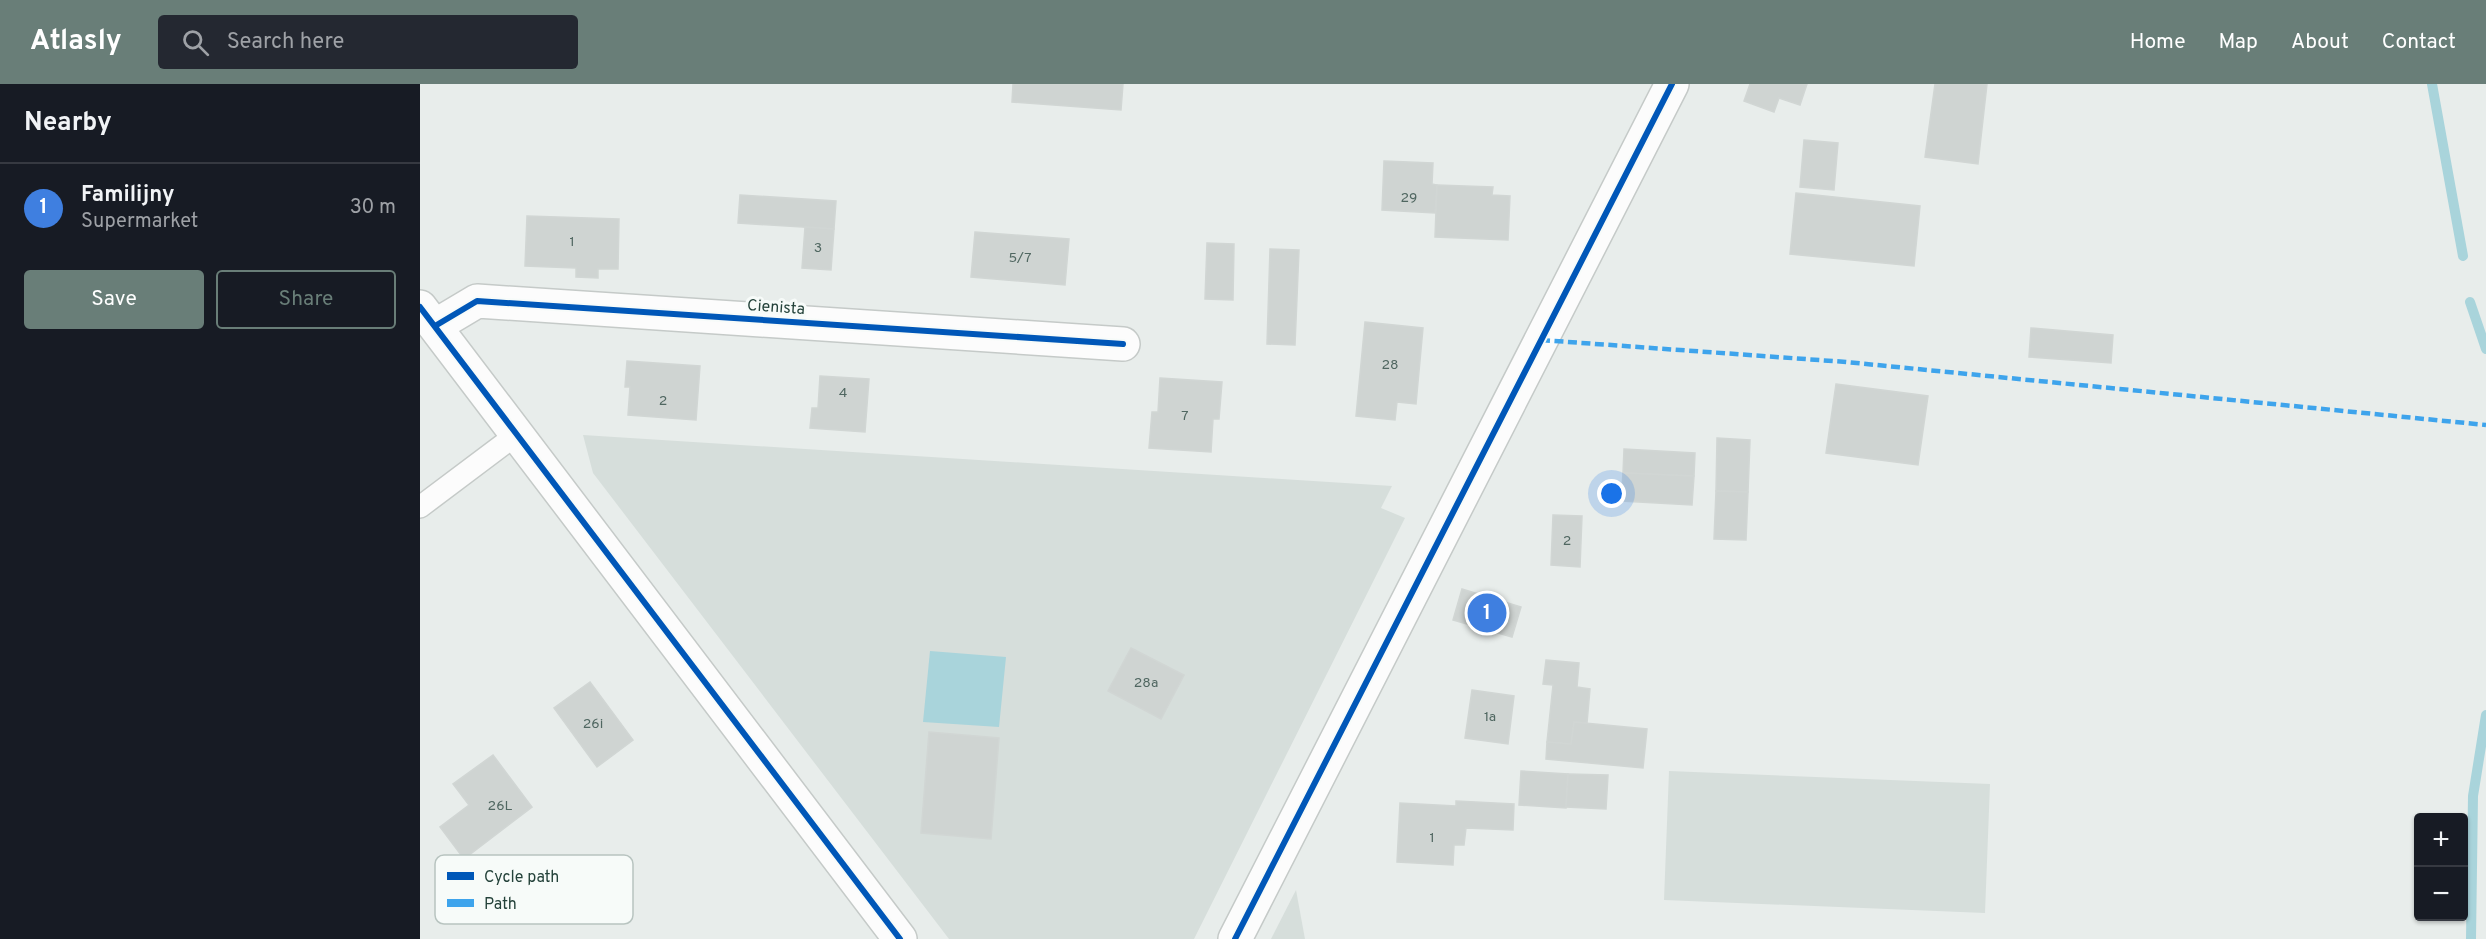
<!DOCTYPE html>
<meta charset="utf-8">
<style>
:root{--surface:#171b24;--page:#242831;--text:#f1f3f6;--muted:#9ea1a6;--line:#363941;--accent:#697e78}
body{margin:0;font-family:Overpass,sans-serif;background:var(--page);color:var(--text)}
.controls{position:absolute;right:18px;bottom:18px;display:grid;overflow:hidden;border-radius:6px;box-shadow:0 2px 4px #0004}
.controls button{width:54px;height:54px;display:grid;place-items:center;padding:0;border:0;border-bottom:2px solid var(--line);background:var(--surface);color:var(--text);font:30px sans-serif}
.you{position:absolute;left:1192px;top:410px;width:21px;height:21px;margin:-15px;border:4px solid #fff;border-radius:50%;background:#1a73e8;box-shadow:0 0 0 9px #1a73e833}
.badge{display:grid;place-items:center;width:39px;height:39px;border-radius:50%;background:var(--accent);color:#fff;font-size:20px;font-weight:700}
.pin{position:absolute;translate:-50% -50%;border:3px solid #fff;box-shadow:0 2px 6px #0006}
.list{margin:0;padding:0;list-style:none}
h2{display:flex;justify-content:space-between;align-items:center;height:78px;margin:0;padding:0 24px;font-size:26px}
h2 small{font-size:20px;font-weight:400;color:var(--muted)}
.list li{display:grid;grid-template-columns:39px 1fr auto;gap:18px;align-items:center;box-sizing:border-box;height:90px;padding:0 24px;border-top:2px solid var(--line)}
.list b{display:block;font-size:22px;white-space:nowrap}
.list p{margin:0;font-size:20px;white-space:nowrap;color:var(--muted)}
.list em{font-size:20px;font-style:normal;color:var(--muted)}
.actions{display:flex;gap:12px;padding:18px 24px}
.actions a{flex:1;padding:14px 0;border:2px solid var(--accent);border-radius:6px;text-align:center;font-size:21px;color:var(--accent)}
.actions .main{background:var(--accent);color:#fff}
.icon{flex:none;width:33px;height:33px;fill:none;stroke:currentColor;stroke-width:2;stroke-linecap:round;stroke-linejoin:round}
.map{position:relative;flex:none;width:2066px;height:855px;overflow:hidden}
header{display:flex;align-items:center;gap:36px;box-sizing:border-box;height:84px;padding:0 30px;background:var(--accent);color:#fff}
header strong{font-size:28px}
nav{display:flex;gap:33px;margin-inline-start:auto;font-size:21px}
.search{width:420px;height:54px;background:var(--page);display:flex;align-items:center;gap:15px;box-sizing:border-box;padding:0 21px;border-radius:6px;color:var(--muted);font-size:22px}
main{display:flex}
aside{flex:1;background:var(--surface)}
.map>svg:first-child{display:block}
</style>
<header>
<strong>Atlasly</strong>
<div class="search"><svg class="icon" aria-label="search" viewBox="0 0 24 24"><circle cx="10" cy="10" r="6"/><path d="M15 15l6 6"/></svg>Search here</div>
<nav><a>Home</a><a>Map</a><a>About</a><a>Contact</a></nav>
</header>
<main>
<aside>
<h2>Nearby<small></small></h2>
<ul class="list">
<li><span class="badge" style="background:#3f7fe0">1</span><div><b>Familijny</b><p>Supermarket</p></div><em>30 m</em></li>
</ul>
<div class="actions"><a class="main">Save</a><a>Share</a></div>
</aside>
<div class="map">
<svg width="2066" height="855" viewBox="0 0 2066 855">
<rect width="100%" height="100%" fill="#e8edeb"/>
<g fill="#d6dedb">
<path d="M163,351L972,402L961,424L985,434L774,855H529L173,389Z"/>
<path d="M1249,687L1570,700L1565,829L1244,816Z"/>
<path d="M876,806L885,855H851Z"/>
</g>
<path fill="#a9d4db" d="M510,567L586,573L579,643L503,638Z"/>
<g fill="none" stroke-linecap="round" stroke-linejoin="round">
<g stroke="#a9d4db" stroke-width="10">
<path d="M2012,0L2043,172"/>
<path d="M2050,218L2066,265"/>
<path d="M2051,855L2053,712L2066,631"/>
</g>
</g>
<g fill="#cfd4d2" stroke="#d1d6d4" stroke-width="1.5">
<path d="M593,0H703L701,26L592,18Z"/>
<path d="M1330,0H1387L1380,21L1359,14L1354,28L1324,17Z"/>
<path d="M1515,0H1567L1558,80L1505,73Z"/>
<path d="M1384,56L1418,59L1414,106L1380,103Z"/>
<path d="M964,77L1013,79L1012,100L1017,101L1015,129L962,126Z"/>
<path d="M1017,101L1073,103L1072,111L1090,112L1088,156L1015,153Z"/>
<path d="M1376,109L1500,122L1494,182L1370,170Z"/>
<path d="M320,111L416,117L414,145L318,139Z"/>
<path d="M107,132L199,135L198,185H178V194L156,193V184L105,182Z"/>
<path d="M385,143L414,145L411,186L382,184Z"/>
<path d="M555,148L649,155L645,201L551,193Z"/>
<path d="M787,159L814,160L813,216L785,215Z"/>
<path d="M850,165L879,166L875,261L847,260Z"/>
<path d="M945,238L1003,244L996,320L977,318L975,336L936,332Z"/>
<path d="M1611,244L1693,251L1691,279L1609,273Z"/>
<path d="M207,277L280,282L276,336L208,331L210,303H205Z"/>
<path d="M400,292L449,295L445,348L390,344L392,324H398Z"/>
<path d="M740,294L802,298L799,335H793L791,368L729,364L732,328H738Z"/>
<path d="M1416,300L1508,312L1498,381L1406,369Z"/>
<path d="M1297,354L1330,356L1328,408L1296,407Z"/>
<path d="M1204,365L1275,369L1274,392L1203,389Z"/>
<path d="M1203,389L1274,392L1272,421L1201,417Z"/>
<path d="M1296,407L1328,408L1326,456L1294,455Z"/>
<path d="M1133,431L1162,432L1160,483L1131,481Z"/>
<path d="M1042,505L1101,523L1092,553L1033,536Z"/>
<path d="M711,564L764,591L741,635L688,607Z"/>
<path d="M1126,576L1159,579L1157,603L1170,605L1167,639L1154,638L1151,660L1127,658L1133,601L1123,600Z"/>
<path d="M170,598L213,656L177,683L134,624Z"/>
<path d="M1052,606L1094,612L1088,660L1045,654Z"/>
<path d="M1154,638L1227,645L1223,684L1126,675L1127,658L1151,660Z"/>
<path d="M509,648L579,654L571,755L501,749Z"/>
<path d="M73,671L112,723L44,775L20,743L49,721L33,700Z"/>
<path d="M1101,687L1148,690L1146,724L1099,721Z"/>
<path d="M1148,690L1188,691L1186,725L1146,723Z"/>
<path d="M1036,717L1094,720L1093,746L1046,744L1044,761H1034L1033,781L977,778L980,719L1036,722Z"/>
</g>
<g fill="none" stroke-linecap="round" stroke-linejoin="round">
<g stroke="#c5cac8" stroke-width="24">
<path id="service" d="M0,423L97,350"/>
</g>
<g stroke="#c5cac8" stroke-width="36">
<path id="minor" d="M15,242L57,217L703,260"/>
</g>
<g stroke="#c5cac8" stroke-width="36">
<g id="tertiary">
<path d="M0,223L480,855"/>
<path d="M815,855L1252,0"/>
</g>
</g>
<use href="#service" stroke="#fcfcfc" stroke-width="21"/>
<use href="#minor" stroke="#fcfcfc" stroke-width="33"/>
<use href="#tertiary" stroke="#fcfcfc" stroke-width="33"/>
<path stroke="#3ea4ec" stroke-width="4.5" stroke-dasharray="9 4.5" stroke-linecap="butt" d="M1121,256L1426,278L2066,341"/>
<g stroke="#f7fbf9" stroke-width="10">
<g id="cycleway">
<path d="M0,223L480,855"/>
<path d="M15,242L57,217L703,260"/>
<path d="M815,855L1252,0"/>
</g>
</g>
<use href="#cycleway" stroke="#0057b8" stroke-width="6"/>
</g>
<g text-anchor="middle" dominant-baseline="central" stroke-width="6" stroke-linejoin="round" paint-order="stroke">
<g font-size="14" fill="#506761">
<text x="989" y="114">29</text>
<text x="152" y="158">1</text>
<text x="398" y="164">3</text>
<text x="600" y="174">5/7</text>
<text x="970" y="281">28</text>
<text x="423" y="309">4</text>
<text x="243" y="317">2</text>
<text x="765" y="332">7</text>
<text x="1147" y="457">2</text>
<text x="726" y="599">28a</text>
<text x="1070" y="633">1a</text>
<text x="173" y="640">26i</text>
<text x="80" y="722">26L</text>
<text x="1012" y="754">1</text>
</g>
<g font-size="16" fill="#24423a" stroke="#f7fbf9">
<text transform="translate(356 224) rotate(4)">Cienista</text>
</g>
</g>
<rect x="15" y="771" width="198" height="69" rx="9" fill="#f7fbf9" stroke="#b8c4c0" stroke-width="1.5"/>
<rect x="27" y="788" width="27" height="8" fill="#0057b8"/>
<rect x="27" y="815" width="27" height="8" fill="#3ea4ec"/>
<g font-size="16" fill="#24423a">
<text x="64" y="798">Cycle path</text>
<text x="64" y="825">Path</text>
</g>
</svg>
<div class="controls">
<button>+</button>
<button>−</button>
</div>
<div class="you"></div>
<div class="pin badge" style="left:1067px;top:529px;background:#3f7fe0">1</div>
</div>
</main>
